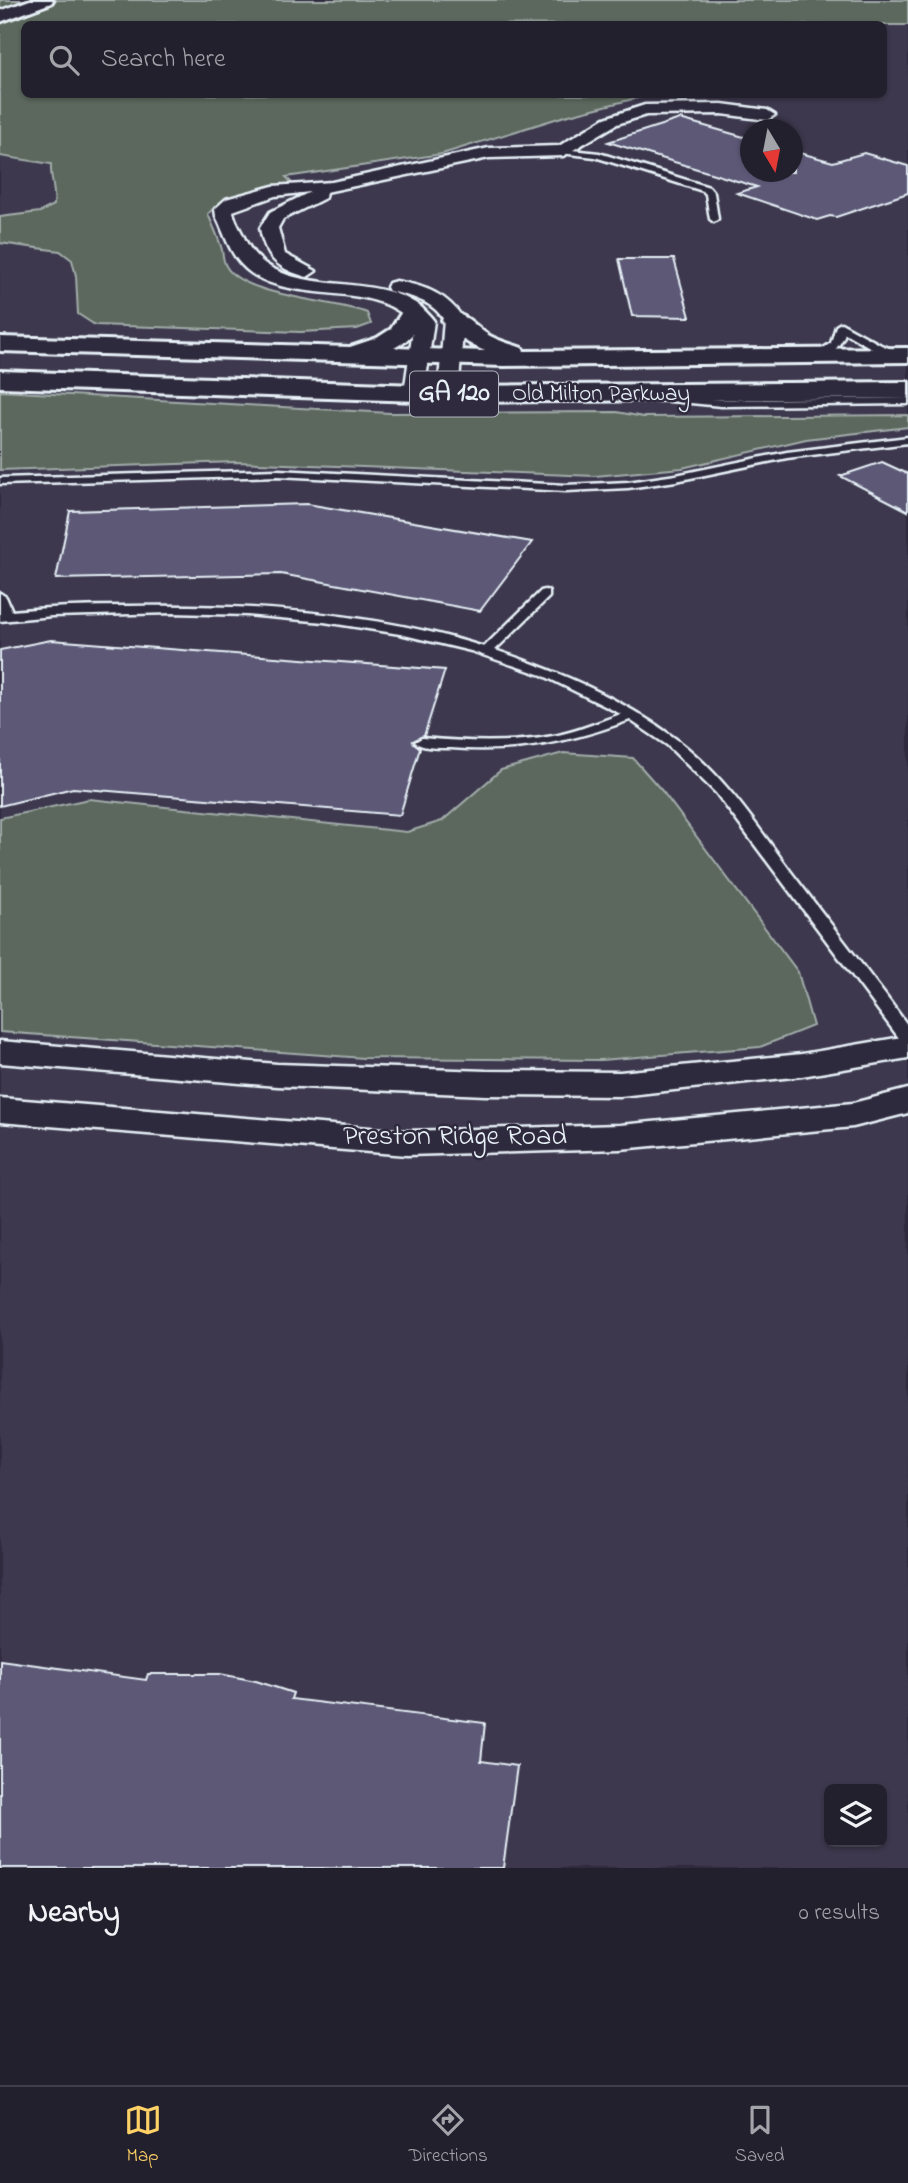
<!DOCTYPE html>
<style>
:root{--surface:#23202e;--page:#2f2d3a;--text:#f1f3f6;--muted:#a3a3aa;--line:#403e4a;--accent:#ffd166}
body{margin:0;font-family:"Indie Flower",sans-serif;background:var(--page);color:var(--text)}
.controls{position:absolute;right:21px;bottom:21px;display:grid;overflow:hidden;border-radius:10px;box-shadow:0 2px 5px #0004}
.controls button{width:63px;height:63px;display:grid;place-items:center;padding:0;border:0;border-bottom:2px solid var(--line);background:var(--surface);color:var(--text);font:35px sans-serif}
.compass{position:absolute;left:740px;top:119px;width:63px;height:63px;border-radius:50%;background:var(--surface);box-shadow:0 2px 5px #0004;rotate:170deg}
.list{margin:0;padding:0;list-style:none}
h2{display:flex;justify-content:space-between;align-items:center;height:91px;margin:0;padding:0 28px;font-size:30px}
h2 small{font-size:23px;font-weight:400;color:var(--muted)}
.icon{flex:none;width:38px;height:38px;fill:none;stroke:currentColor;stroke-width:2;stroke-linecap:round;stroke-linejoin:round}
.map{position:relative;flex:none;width:908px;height:1868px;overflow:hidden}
.search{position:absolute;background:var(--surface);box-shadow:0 2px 5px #0004;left:21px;right:21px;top:21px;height:77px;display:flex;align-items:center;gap:18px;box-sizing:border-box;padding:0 24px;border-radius:10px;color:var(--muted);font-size:26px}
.sheet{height:217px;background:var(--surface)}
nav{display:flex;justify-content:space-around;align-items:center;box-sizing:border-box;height:98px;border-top:2px solid var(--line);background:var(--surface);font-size:19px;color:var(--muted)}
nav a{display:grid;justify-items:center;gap:4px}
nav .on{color:var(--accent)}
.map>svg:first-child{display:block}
</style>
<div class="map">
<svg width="908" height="1868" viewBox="0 0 908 1868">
<rect width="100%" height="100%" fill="#2f2a3d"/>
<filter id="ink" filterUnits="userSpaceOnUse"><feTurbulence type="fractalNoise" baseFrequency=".0143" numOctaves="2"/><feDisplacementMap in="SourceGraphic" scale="14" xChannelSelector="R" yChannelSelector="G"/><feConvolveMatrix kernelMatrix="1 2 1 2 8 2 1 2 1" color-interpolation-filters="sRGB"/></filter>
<g filter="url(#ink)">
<path fill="#3c384e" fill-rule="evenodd" d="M908,25V1868H0V156L267,180L442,154L565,116L649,95L884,94V27ZM750,130H792V172H750ZM829,1789H882V1842H829Z"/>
<g fill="#5c685d" stroke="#a2acaa" stroke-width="2">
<path d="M0,0H908V25L24,24V94L649,95L565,116L442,154L286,177L293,184C265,189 226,190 208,214C213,226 219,238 222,250C223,255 223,261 226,266C242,296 333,300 367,313L371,324L357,329L301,332L95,325L78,314L76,276L72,260L60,251L0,243V217L40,212L54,205C56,190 50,179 51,164L0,156Z"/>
<path d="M0,391L390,413L617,412L643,417L908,415V427L806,439L682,468L595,476L236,462L0,470Z"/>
<path d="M563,753L633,758L663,792L798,972L813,1026L760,1047L601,1060L364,1058L0,1032V818L89,799L407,832L442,821L501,770Z"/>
</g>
<g fill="#5b5976" stroke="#e8f1f8" stroke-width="2">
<path d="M680,119L751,139V172H793V151L833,162L864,153L908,166V193L836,217L830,216L817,220L737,193L757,187L608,142Z"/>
<path d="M619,259H674L690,317L632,316Z"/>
<path d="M882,462L908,474V511L840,476Z"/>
<path d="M307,504L532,542L480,611L281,574L56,579L70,511Z"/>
<path d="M51,640L445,670L424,736L413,741L420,748L400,815L73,788L0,806V650Z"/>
<path d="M0,1660L146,1680L148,1674H220L256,1681L293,1693L291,1699L485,1723L481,1761L517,1766L503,1868H0Z"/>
</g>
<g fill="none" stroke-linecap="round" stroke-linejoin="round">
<g stroke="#e8f1f8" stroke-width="5">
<g id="lane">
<path d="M563,149L599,153L709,187L714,193L718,219L714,222L710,219L706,194L703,191L595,157L560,153Z"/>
<path d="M841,323L881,345L904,354L899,357L873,349L845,333C841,346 828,360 813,359V355L831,343L836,326Z"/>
<path d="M664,395L721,400L908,398V404L721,406L660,400V396Z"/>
<path d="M908,437V443L787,458L676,481L628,488L566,491L278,476L0,484V478L278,470L566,485L628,482L676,475L787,452Z"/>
<path d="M545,590L549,591V597L495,650C560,672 621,698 676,739C723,774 757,826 791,872C822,913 854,954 885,995L908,1026V1043L902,1042L716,793L667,745L630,720C568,743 517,753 451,748C440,748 423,749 415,742L422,738C466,742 510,744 553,736C576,732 599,722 621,714L542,675L471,651L400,634L324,622L247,615L173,613L52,616L0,621V593L6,597L12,611C51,607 90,606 129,606C245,604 373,611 484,647L541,591Z"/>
</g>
</g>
<g stroke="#e8f1f8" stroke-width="5">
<g id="street">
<path d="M722,104L767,110L775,115L767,120L722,114L646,115L617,124L563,156L489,158L326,192L325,198L283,219L278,228L285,254L316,271L307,277C278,269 265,258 260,228L270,212L310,192L275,196L233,211C234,219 239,227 243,235C275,312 389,258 434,321L424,393L421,397H407L404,393L414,323C404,314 394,307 382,303C341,287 273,300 241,264C229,251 224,232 216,216L215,209L226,199L273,186L332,182L489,148L559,146L605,118L645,105Z"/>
<path d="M396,281C425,286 448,294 464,320L458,394L455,398H441L438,394L444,320C432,300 410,296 389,291L387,287L389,283Z"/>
<path d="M908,1036V1058L802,1076L620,1096L486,1095L277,1086L0,1063V1041L277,1064L486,1071L620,1072L802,1054Z"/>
<path d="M908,1089V1113L853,1127L620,1149L407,1155L0,1122V1098L407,1131L620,1125L853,1103Z"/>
</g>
</g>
<g stroke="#e8f1f8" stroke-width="6">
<path id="secondary" d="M30,0H53L51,3L0,22V11Z"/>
</g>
<g stroke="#e8f1f8" stroke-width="6">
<g id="highway">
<path d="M413,305L421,307L425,312C419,329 410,340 394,348L485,351C470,345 452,334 442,320L446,315C466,310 474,327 490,336C499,341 511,344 522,348L524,351L908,348V362L504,366L0,351V337L350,347L377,338L391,329L405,307Z"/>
<path d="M0,371L448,386L908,382V398L448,402L0,387Z"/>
</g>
</g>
<use href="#lane" fill="#2f2a3d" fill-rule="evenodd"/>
<use href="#street" fill="#2f2a3d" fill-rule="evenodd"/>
<use href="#secondary" fill="#2f2a3d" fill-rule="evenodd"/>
<use href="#highway" fill="#2f2a3d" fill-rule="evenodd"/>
</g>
</g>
<g text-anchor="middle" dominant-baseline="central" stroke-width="5" stroke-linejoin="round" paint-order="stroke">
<g font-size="23" fill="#e8f1f8" stroke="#2f2a3d">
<text x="601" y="394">Old Milton Parkway</text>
</g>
<rect fill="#2f2a3d" stroke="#b0b5c0" stroke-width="2" x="410" y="371.5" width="88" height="45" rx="5"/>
<g font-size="26" font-weight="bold" fill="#e8f1f8">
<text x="454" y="394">GA 120</text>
</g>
<g font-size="28" fill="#e8f1f8" stroke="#2f2a3d">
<text x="455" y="1137">Preston Ridge Road</text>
</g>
</g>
</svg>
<div class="controls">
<button><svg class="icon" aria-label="layers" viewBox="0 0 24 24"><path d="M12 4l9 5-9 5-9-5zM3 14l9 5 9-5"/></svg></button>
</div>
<svg class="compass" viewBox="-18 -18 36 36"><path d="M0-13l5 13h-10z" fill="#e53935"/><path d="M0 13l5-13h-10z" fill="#a3a3aa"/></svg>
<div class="search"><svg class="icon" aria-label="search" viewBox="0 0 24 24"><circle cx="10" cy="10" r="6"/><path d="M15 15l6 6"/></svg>Search here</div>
</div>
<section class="sheet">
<h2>Nearby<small>0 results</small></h2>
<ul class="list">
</ul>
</section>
<nav>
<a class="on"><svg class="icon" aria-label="map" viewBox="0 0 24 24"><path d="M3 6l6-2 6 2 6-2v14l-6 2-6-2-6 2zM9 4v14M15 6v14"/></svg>Map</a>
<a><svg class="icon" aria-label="directions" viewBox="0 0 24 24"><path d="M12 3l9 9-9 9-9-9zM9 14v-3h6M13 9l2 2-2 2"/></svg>Directions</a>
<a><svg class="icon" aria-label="saved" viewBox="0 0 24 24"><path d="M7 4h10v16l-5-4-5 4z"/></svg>Saved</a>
</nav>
